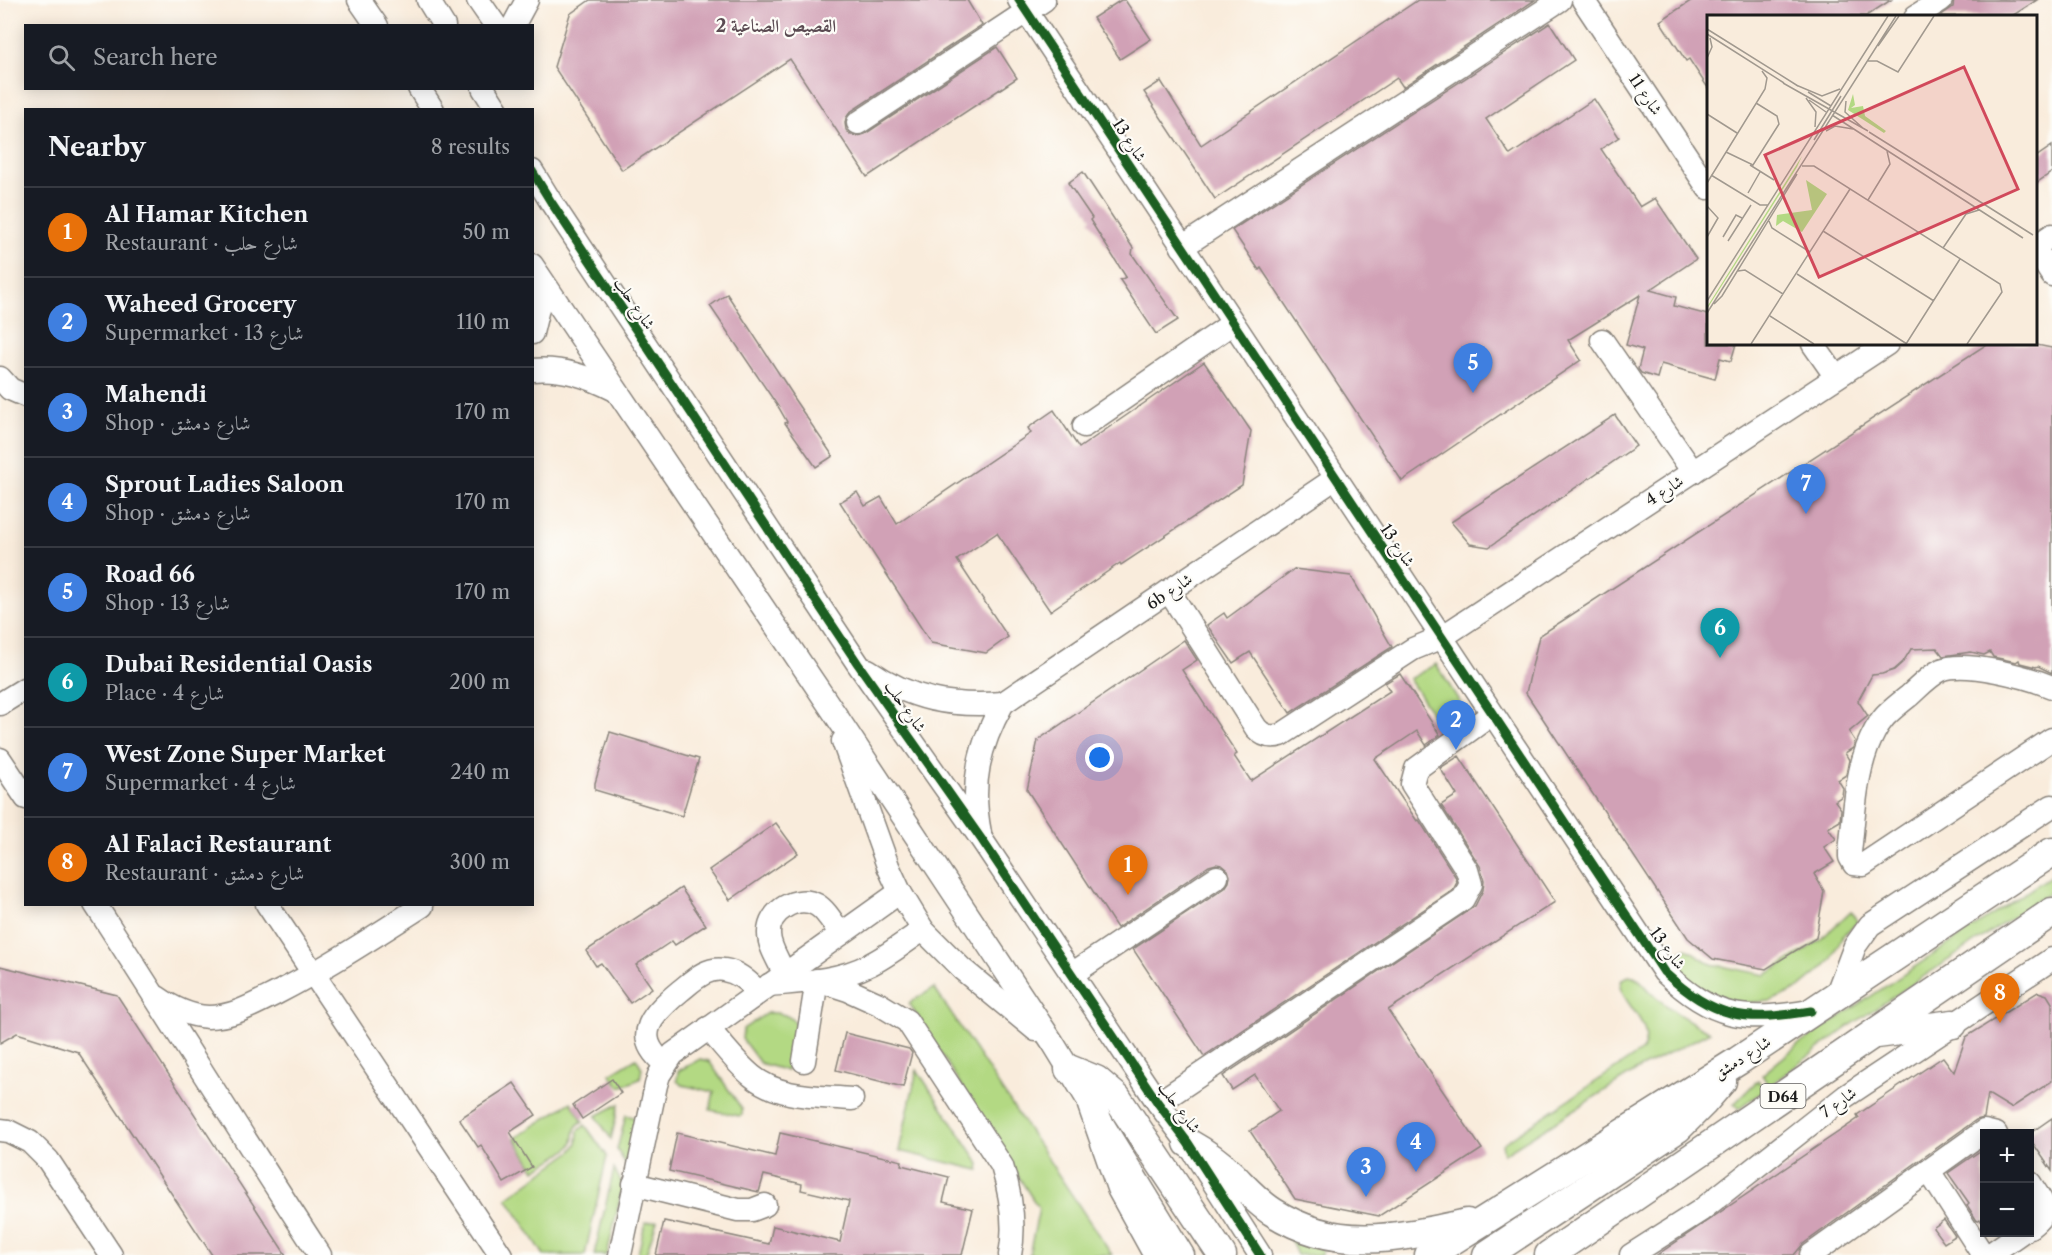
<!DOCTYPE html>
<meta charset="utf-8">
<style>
:root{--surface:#171b24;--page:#20242c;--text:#f1f3f6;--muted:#9ea1a6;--line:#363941;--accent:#1a73e8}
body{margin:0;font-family:"Libre Caslon Text",Amiri,serif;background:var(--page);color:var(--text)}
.controls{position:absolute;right:18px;bottom:18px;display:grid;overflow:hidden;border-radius:0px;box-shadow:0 3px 15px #0003}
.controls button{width:54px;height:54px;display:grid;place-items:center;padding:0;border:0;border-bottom:2px solid var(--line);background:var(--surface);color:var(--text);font:30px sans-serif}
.you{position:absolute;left:1100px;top:758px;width:21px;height:21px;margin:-15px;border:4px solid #fff;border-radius:50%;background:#1a73e8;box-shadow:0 0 0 9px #1a73e833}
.badge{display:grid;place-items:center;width:39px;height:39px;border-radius:50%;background:var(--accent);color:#fff;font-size:20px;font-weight:700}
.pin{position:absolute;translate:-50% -50px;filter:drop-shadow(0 2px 3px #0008)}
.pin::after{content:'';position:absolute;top:32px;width:21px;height:18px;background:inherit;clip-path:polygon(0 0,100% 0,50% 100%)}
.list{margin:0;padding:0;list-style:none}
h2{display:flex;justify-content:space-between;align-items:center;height:78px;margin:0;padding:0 24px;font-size:26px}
h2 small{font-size:20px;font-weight:400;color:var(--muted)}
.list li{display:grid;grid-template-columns:39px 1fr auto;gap:18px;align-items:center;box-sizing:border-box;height:90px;padding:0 24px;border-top:2px solid var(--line)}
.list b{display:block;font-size:22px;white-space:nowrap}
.list p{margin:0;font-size:20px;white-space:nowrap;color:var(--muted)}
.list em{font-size:20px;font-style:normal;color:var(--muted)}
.icon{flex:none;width:33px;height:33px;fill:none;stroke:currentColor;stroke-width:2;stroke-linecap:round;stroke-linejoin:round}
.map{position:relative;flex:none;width:2052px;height:1255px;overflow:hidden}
.search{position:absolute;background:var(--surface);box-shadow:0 3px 15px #0003;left:24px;top:24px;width:510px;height:66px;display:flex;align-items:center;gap:15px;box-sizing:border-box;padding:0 21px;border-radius:0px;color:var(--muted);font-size:22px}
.panel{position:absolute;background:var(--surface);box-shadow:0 3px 15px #0003;left:24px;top:108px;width:510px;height:798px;border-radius:0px}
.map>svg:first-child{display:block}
</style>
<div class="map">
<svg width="2052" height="1255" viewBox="0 0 2052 1255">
<rect width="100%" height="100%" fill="#fdfcf7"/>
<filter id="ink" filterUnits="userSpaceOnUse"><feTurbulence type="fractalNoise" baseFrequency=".0167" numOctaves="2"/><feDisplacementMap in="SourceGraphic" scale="12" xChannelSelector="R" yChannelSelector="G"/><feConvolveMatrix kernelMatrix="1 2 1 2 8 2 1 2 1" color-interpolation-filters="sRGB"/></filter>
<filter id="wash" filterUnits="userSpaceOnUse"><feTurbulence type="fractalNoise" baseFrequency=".008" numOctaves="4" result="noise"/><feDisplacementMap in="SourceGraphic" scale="24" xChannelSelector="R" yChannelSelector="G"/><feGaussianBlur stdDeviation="1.35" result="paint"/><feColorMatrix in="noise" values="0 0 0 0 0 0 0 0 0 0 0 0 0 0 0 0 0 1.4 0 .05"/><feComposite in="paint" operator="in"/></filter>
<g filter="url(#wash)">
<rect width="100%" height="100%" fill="#f9ecdc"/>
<g fill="#b3d983" stroke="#687a50" stroke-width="1.5">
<path d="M1436,664L1466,712L1451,742L1409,679Z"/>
<path d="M2052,875V891L1848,1027L1769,1086L1762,1075L1798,1045Z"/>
<path d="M1851,911L1858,921L1843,936L1831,960L1820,971L1798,989L1771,1001L1741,1003L1712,997L1676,970L1668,958L1686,948L1711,964L1766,975L1819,941Z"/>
<path d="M1629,976C1640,977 1644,985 1651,992C1668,1009 1688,1021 1710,1032L1639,1069L1504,1154L1502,1144L1642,1051C1656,1026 1627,1009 1620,987L1622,979Z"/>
<path d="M934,988L1112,1255H1029L1039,1209L909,1003Z"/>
<path d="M767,1013C779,1012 792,1015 797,1026L787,1071L760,1063L742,1039L743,1029Z"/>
<path d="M636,1058L642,1068L640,1079L620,1087L610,1074Z"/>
<path d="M700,1059L709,1061L742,1109V1115L739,1116L710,1110L714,1092L682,1085L677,1081L678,1071Z"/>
<path d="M917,1070L980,1164L979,1170L899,1151Z"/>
<path d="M1758,1080L1764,1090L1739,1109L1734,1104Z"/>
<path d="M571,1102L583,1121C569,1129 578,1138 570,1147C561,1156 546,1163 535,1170L515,1138Z"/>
<path d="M619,1104L611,1139L596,1116Z"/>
<path d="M626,1115L637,1118L627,1166L617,1150Z"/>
<path d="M585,1125L607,1156L585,1255H544L507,1198L572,1151L577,1143L578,1131Z"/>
<path d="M614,1169L623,1185L607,1255H594Z"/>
<path d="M657,1221L646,1254H638L645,1223Z"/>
<path d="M1288,1234L1324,1243L1321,1255H1297Z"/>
</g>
<g id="blocks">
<g fill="#d1a1b6">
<path d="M590,0H967L982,25L850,112L846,118L845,123L846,130L851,135L858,136L865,134L997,47L1017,78L867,177L790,59L622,170L554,67L570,14Z"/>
<path d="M1121,0H1125L1151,39L1120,59L1093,18Z"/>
<path d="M1418,0H1535L1403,87L1397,78L1215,199L1144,92L1161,81L1201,145Z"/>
<path d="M1692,0H1891L1866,16H1708V88L1689,59L1686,61L1660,21Z"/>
<path d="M1954,0H2037L2012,16H1940L1953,7Z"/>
<path d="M1550,23L1574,60L1486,119L1510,155L1594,99L1619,137L1601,149L1640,207L1655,198L1696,259L1650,290L1676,297L1674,306L1708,315V344H1736L1731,361L1720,358L1715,379L1661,364L1657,378L1641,373L1638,369L1643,350L1626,345L1640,295L1568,340L1581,360L1402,481L1261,268L1259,270L1232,230Z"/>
<path d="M2052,146V172L2036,183V157Z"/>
<path d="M1083,172L1133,248L1132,254L1178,320L1156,334L1120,280L1126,277L1090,220L1092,218L1068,183Z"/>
<path d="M727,294L793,395L792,396L833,456L816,467L785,423L787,422L779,408L710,306Z"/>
<path d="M1987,344H2032L2052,348V673L2038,666L2036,667L2020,663L2019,660L2016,662L1993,657L1990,652L1984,655L1971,652L1943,656L1937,648L1911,649L1903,662L1894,670L1882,674L1872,675L1858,701L1868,716L1849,732L1855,741L1853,748L1845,753L1849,760L1846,775L1838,780L1843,788L1842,796L1835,801L1841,809L1840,821L1828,828L1836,839L1824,847L1834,862L1814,874L1824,891L1816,938L1766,969L1713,959L1688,938L1526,693L1539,636Z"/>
<path d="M1204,362L1251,431L1242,485L1121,565L1120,563L1050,611L997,533L957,560L1008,637L986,653L931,643L840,502L857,492L865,506L881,497L897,524L1031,433L1028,428L1054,410L1079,448Z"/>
<path d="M1615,415L1636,446L1489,547L1470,544L1451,522Z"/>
<path d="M1294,569L1351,576L1392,647L1290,713L1250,652L1233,663L1207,625L1224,613L1227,618Z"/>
<path d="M1184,640L1197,660L1182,670L1237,754L1234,756L1251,781L1390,691L1385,683L1400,674L1440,735L1426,745L1417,731L1375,759L1417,821L1419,820L1455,876L1457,882L1453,890L1204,1056L1133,949L1225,888L1229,882L1230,876L1228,870L1222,865L1216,864L1209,866L1117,928L1027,790L1038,740Z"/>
<path d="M610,732L699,759L682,816L595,790V783Z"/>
<path d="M1459,756L1555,902L1388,1010L1482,1149L1379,1216L1295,1199L1250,1131L1279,1111L1255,1075L1232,1090L1223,1076L1475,906L1483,890L1484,880L1480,866L1441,805L1457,795L1440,768Z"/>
<path d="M776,823L798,853L730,900L709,870Z"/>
<path d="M681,888L706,925L675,945L672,941L636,965L652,988L630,1003L601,963L596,966L586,951Z"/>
<path d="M0,966L117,995L286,1255H212L78,1052L17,1033L0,1043Z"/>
<path d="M2038,992L2047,995L2052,1003V1081L2011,1108L1988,1094L1984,1118L1976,1120L1803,1244L1794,1255H1657L1859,1118L1857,1115L1943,1057L1954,1072L1966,1037Z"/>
<path d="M845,1033L909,1049L912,1053L903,1087L836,1070Z"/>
<path d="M612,1079L621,1093L582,1119L573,1105Z"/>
<path d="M514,1083L536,1115L510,1132L532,1167L504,1183L481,1145L478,1147L459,1119Z"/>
<path d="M2052,1118V1171L2030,1139L2029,1134Z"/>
<path d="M677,1133L775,1156L780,1133L902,1161L901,1165L949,1177L943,1202L973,1209L962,1255H656L664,1221L769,1244L773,1226L840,1242L849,1201L801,1190L802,1184L764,1175L759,1192L669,1171Z"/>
<path d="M1980,1151L1984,1158V1227L1980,1219L1977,1221L1967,1205L1969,1203L1948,1173Z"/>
<path d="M1944,1220L1955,1236L1944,1243L1933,1228Z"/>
</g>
</g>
</g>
<g filter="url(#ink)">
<use href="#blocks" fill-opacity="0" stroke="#8a847c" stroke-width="1.5"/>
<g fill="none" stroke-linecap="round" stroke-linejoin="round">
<g stroke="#8a847c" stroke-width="25">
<g id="minor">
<path d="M359,0L377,26"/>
<path d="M428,0L444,26"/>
<path d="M478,0L496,26"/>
<path d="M1019,0L1664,972C1714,1019 1743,1022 1809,1011"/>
<path d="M1583,0L1708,188"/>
<path d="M1916,16L1941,0"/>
<path d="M513,26L527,0"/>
<path d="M419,88L433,110"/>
<path d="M483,88L497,110"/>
<path d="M858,123L1044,0"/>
<path d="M532,171L551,202L858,664L982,840L1158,1103L1188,1143L1260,1255"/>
<path d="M2036,246L2052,235"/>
<path d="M1182,247L1560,0"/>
<path d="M2036,250L2052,275"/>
<path d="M532,265L835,714L1053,1043L1183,1255"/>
<path d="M532,333L540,300L539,276"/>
<path d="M1602,340L1693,472"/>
<path d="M1813,344L1836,377"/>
<path d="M532,370C562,367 589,377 615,390"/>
<path d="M0,378L10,389L26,396"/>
<path d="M1084,426L1233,323"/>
<path d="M1169,591L1256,728C1263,736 1271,738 1281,735L1413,649L1442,637L1887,344"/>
<path d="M868,670C911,700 951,707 1003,703"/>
<path d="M2052,687C2028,677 1965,660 1941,670C1929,676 1919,687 1909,696C1886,714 1878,720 1867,748C1855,780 1854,818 1850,852V857L1854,864L1863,865L2052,739"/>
<path d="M0,704L26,688"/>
<path d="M843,741L888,866L900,892L923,930L962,969L1036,1030"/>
<path d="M0,759L26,798"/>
<path d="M980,833C970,783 979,746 1003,703L1336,478"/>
<path d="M95,904C171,1021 244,1139 320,1255"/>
<path d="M267,904L501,1255"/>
<path d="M784,973C779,961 769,947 769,934C768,911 797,894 817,905C827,911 834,925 841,934"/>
<path d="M1072,974L1217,877"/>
<path d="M769,985C802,982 838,981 869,965C888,956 906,941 923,930"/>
<path d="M1836,996L1855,946L1870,925L2052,806"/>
<path d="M157,997C171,1007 190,1016 208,1017C233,1017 255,1004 277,993C328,967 375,936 422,906"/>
<path d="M708,1028C722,1044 736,1063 752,1076C780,1099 819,1096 852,1099"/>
<path d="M804,1061L817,980L848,990L879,1004L907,1021L1002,1166C1011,1195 1016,1225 1010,1255"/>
<path d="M665,1064C629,1035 655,1012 680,991C694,980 706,967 724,970C739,972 749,983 759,992"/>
<path d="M1158,1103L1463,899L1471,884L1467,870L1412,784L1416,769L1492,714"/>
<path d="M0,1130L8,1131L30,1142L48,1160L111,1255"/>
<path d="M1929,1171L1983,1255"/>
<path d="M2030,1183C2044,1205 2052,1210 2030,1227"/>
<path d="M634,1184L738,1210H752L765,1205"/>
<path d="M620,1255L656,1085L659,1075L673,1054L900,892"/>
<path d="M1631,1255L1700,1211L1846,1096L2052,959"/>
<path d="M1811,1255L1984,1131L1996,1134"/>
<path d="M1989,1255L2022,1232"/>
</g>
</g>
<g stroke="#8a847c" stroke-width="31">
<g id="major">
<path d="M1877,1034L1953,1024"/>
<path d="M1069,1069L1096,1080L1117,1098L1222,1255"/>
<path d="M1092,1105L1121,1188L1158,1255"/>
<path d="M1188,1143C1204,1152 1219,1162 1232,1175C1245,1188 1257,1202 1273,1212C1337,1253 1398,1238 1467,1223"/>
<path d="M1429,1255L1738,1061L2052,852"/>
<path d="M1487,1255L1678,1128L1703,1103L1722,1081"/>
<path d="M1549,1255L2052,912"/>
</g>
</g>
<use href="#minor" stroke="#fff" stroke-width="22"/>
<use href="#major" stroke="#fff" stroke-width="28"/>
<g stroke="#fdfcf7" stroke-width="13">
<g id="cycleway">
<path d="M1019,0L1664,972C1715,1019 1744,1022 1811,1011"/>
<path d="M532,171L551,202L858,664L982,840L1158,1103L1188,1143L1260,1255"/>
</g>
</g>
<use href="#cycleway" stroke="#1b5e20" stroke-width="9"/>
</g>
</g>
<g text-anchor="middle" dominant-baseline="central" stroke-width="4.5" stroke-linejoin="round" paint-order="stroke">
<rect fill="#fdfcf7" stroke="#605f5e" stroke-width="1.5" x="1760.5" y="1084" width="45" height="24" rx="4.5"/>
<g font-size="15" font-weight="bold" fill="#1c1c1c">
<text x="1783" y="1096">D64</text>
</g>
<g font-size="16" fill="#1c1c1c" stroke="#fdfcf7">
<text transform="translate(1646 94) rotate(56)">شارع 11</text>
<text transform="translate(1130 140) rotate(57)">شارع 13</text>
<text transform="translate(635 303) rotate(56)">شارع حلب</text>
<text transform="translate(1664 490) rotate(-33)">شارع 4</text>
<text transform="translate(1398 545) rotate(56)">شارع 13</text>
<text transform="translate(1169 591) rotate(-34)">6b شارع</text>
<text transform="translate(906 706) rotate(55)">شارع حلب</text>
<text transform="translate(1668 948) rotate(53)">شارع 13</text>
<text transform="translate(1742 1057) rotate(-33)">شارع دمشق</text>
<text transform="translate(1838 1102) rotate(-36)">شارع 7</text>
<text transform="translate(1180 1107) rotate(54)">شارع حلب</text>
</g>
<g font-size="18" font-weight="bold" fill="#5b4b52" stroke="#fdfcf7">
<text x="776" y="26">القصيص الصناعية 2</text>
</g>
</g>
<g transform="translate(1707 15)">
<rect width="330" height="330" fill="#f9ecdc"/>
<path d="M146,79L148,90L144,93L156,91L158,101L179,116L177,118L141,95ZM95,141L90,152L0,294V292ZM99,165L120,179L95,217L76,206L69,211L70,200L105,195Z" fill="#b3d983"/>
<path fill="none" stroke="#a1998f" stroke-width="1.5" d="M0,14L91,71M0,19L77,68M171,31L192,1M0,43L5,32L3,23M161,46H170L191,57L227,1M76,68L161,116M89,70L115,81L133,74M101,77L124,91M99,83L109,97L108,112M102,85L119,97M139,86L138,97L157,114M0,99L30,118M125,100L316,223M119,116L128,111L146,114M162,117L326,220M107,125L134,81M19,137L46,150L72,109L70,101L49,88M43,150L67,165M95,151H107L293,269L295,277L260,329M4,160L53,190H61M0,168L58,74L60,63L55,56M41,178L53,157M161,185L183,149L180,136M0,191L11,203L0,222M62,206L65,213L103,237M116,216L227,286M16,222L29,200L35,203M21,226L44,190M236,233L259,199L272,195M31,256L38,255L76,279M90,259L200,329M0,286L181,1M7,289L15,281L90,159M0,298L189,1M63,301L107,329M44,329L143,174M199,329L253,244"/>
<path fill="#d1495b" fill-opacity="0.15" stroke="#d1495b" stroke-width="3" d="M257,52L311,174L112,262L58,140Z"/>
<rect width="330" height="330" fill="none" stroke="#1c1c1c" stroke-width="3"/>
</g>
</svg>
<div class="controls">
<button>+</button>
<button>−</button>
</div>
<div class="you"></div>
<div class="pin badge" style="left:1128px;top:895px;background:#e8710a">1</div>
<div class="pin badge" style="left:1456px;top:750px;background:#3f7fe0">2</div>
<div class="pin badge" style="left:1366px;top:1197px;background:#3f7fe0">3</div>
<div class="pin badge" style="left:1416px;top:1172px;background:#3f7fe0">4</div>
<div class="pin badge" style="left:1473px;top:393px;background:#3f7fe0">5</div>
<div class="pin badge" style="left:1720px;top:658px;background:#0f9aa8">6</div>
<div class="pin badge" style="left:1806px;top:514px;background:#3f7fe0">7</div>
<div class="pin badge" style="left:2000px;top:1023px;background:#e8710a">8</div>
<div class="search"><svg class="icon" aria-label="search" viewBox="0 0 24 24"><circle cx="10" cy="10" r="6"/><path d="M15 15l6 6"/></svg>Search here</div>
<section class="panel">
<h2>Nearby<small>8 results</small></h2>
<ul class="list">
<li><span class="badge" style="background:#e8710a">1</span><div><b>Al Hamar Kitchen</b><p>Restaurant · شارع حلب</p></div><em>50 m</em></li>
<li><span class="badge" style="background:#3f7fe0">2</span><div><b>Waheed Grocery</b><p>Supermarket · شارع 13</p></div><em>110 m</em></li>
<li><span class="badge" style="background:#3f7fe0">3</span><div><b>Mahendi</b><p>Shop · شارع دمشق</p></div><em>170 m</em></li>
<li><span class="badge" style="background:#3f7fe0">4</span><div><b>Sprout Ladies Saloon</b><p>Shop · شارع دمشق</p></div><em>170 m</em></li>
<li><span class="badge" style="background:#3f7fe0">5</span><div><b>Road 66</b><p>Shop · شارع 13</p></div><em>170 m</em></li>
<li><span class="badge" style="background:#0f9aa8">6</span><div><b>Dubai Residential Oasis</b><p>Place · شارع 4</p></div><em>200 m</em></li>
<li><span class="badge" style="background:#3f7fe0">7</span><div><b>West Zone Super Market</b><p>Supermarket · شارع 4</p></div><em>240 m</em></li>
<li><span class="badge" style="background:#e8710a">8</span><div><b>Al Falaci Restaurant</b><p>Restaurant · شارع دمشق</p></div><em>300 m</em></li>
</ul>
</section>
</div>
